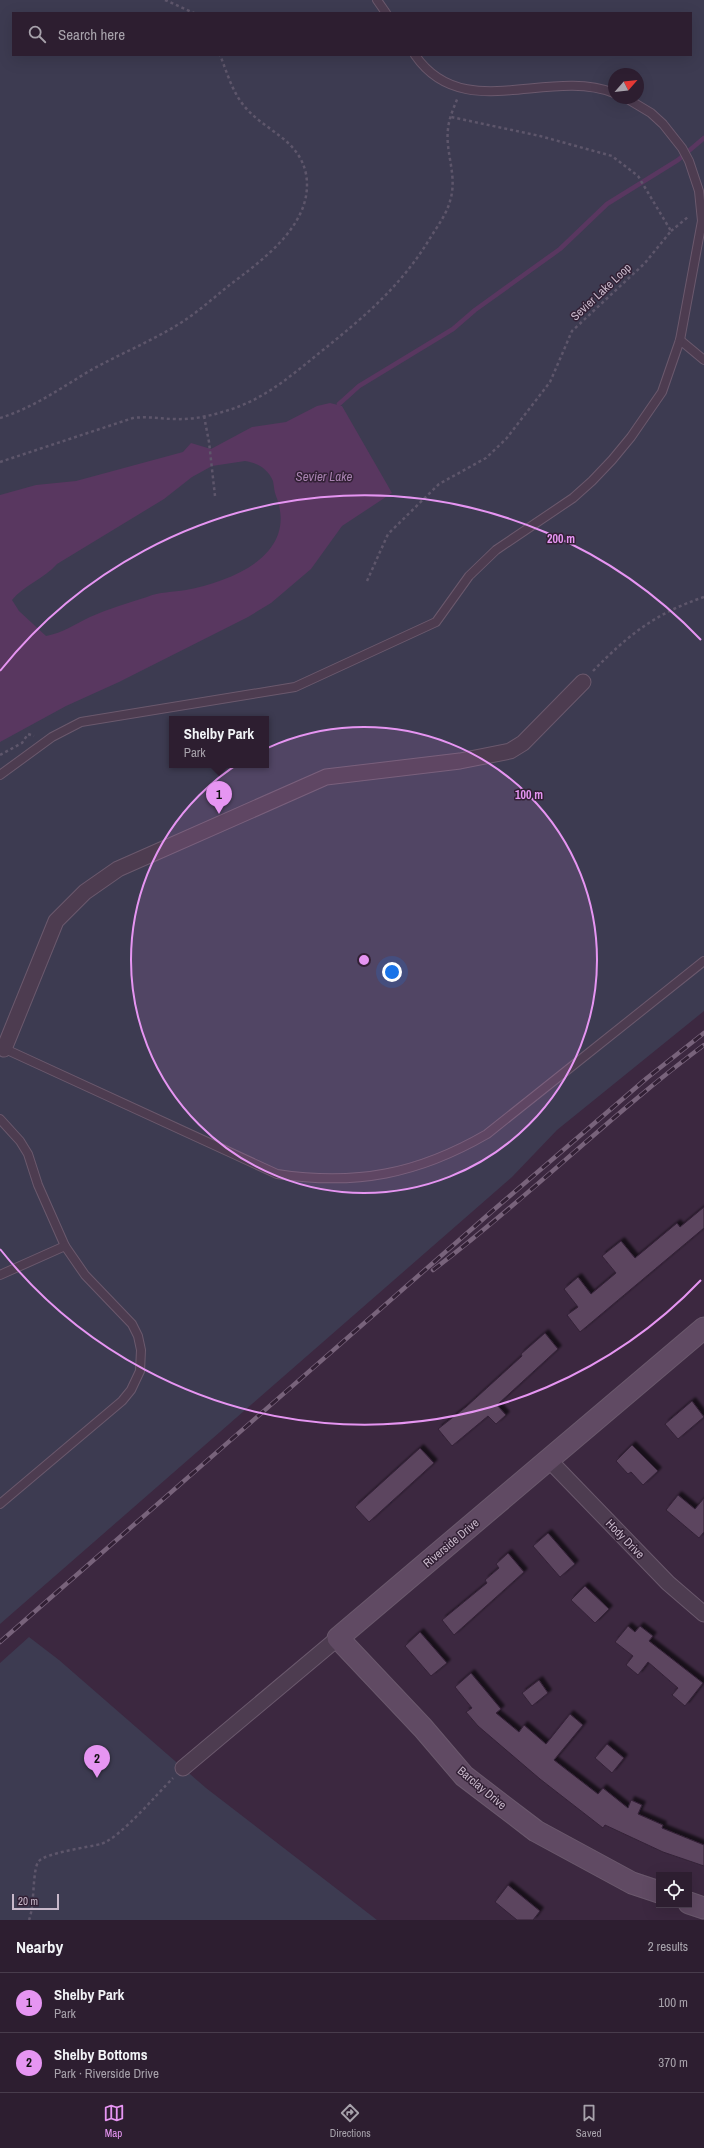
<!DOCTYPE html>
<meta charset="utf-8">
<style>
:root{--surface:#2d1e30;--page:#352738;--text:#f1f3f6;--muted:#a7a2ab;--line:#483c4c;--accent:#e695f2}
body{margin:0;font-family:"Archivo Narrow",sans-serif;background:var(--page);color:var(--text)}
.controls{position:absolute;right:12px;bottom:12px;display:grid;overflow:hidden;border-radius:0px;box-shadow:0 4px 16px #0002}
.controls button{width:36px;height:36px;display:grid;place-items:center;padding:0;border:0;border-bottom:1px solid var(--line);background:var(--surface);color:var(--text);font:20px sans-serif}
.compass{position:absolute;left:608px;top:68px;width:36px;height:36px;border-radius:50%;background:var(--surface);box-shadow:0 4px 16px #0002;rotate:62deg}
.scale{position:absolute;left:12px;bottom:10px;width:47px;box-sizing:border-box;padding-left:4px;border:2px solid #c8b8ca;border-top:0;font-size:11px;line-height:14px;white-space:nowrap;color:#c8b8ca;-webkit-text-stroke:3px #322035;paint-order:stroke}
.you{position:absolute;left:392px;top:972px;width:14px;height:14px;margin:-10px;border:3px solid #fff;border-radius:50%;background:#1a73e8;box-shadow:0 0 0 6px #1a73e833}
.badge{display:grid;place-items:center;width:26px;height:26px;border-radius:50%;background:var(--accent);color:#111;font-size:13px;font-weight:700}
.pin{position:absolute;translate:-50% -33px;filter:drop-shadow(0 1px 2px #0008)}
.pin::after{content:'';position:absolute;top:21px;width:14px;height:12px;background:inherit;clip-path:polygon(0 0,100% 0,50% 100%)}
.popup{position:absolute;left:169px;top:716px;width:100px;height:52px;box-sizing:border-box;display:grid;place-content:center;border-radius:0px;background:var(--surface);filter:drop-shadow(0 1px 3px #0005);font-size:13px;white-space:nowrap;color:var(--muted)}
.popup b{font-size:15px;color:var(--text)}
.popup::after{content:'';position:absolute;left:50%;top:100%;margin-left:-8px;border:8px solid transparent;border-top-color:var(--surface)}
.list{margin:0;padding:0;list-style:none}
h2{display:flex;justify-content:space-between;align-items:center;height:52px;margin:0;padding:0 16px;font-size:17px}
h2 small{font-size:13px;font-weight:400;color:var(--muted)}
.list li{display:grid;grid-template-columns:26px 1fr auto;gap:12px;align-items:center;box-sizing:border-box;height:60px;padding:0 16px;border-top:1px solid var(--line)}
.list b{display:block;font-size:15px;white-space:nowrap}
.list p{margin:0;font-size:13px;white-space:nowrap;color:var(--muted)}
.list em{font-size:13px;font-style:normal;color:var(--muted)}
.icon{flex:none;width:22px;height:22px;fill:none;stroke:currentColor;stroke-width:2;stroke-linecap:round;stroke-linejoin:round}
.map{position:relative;flex:none;width:704px;height:1920px;overflow:hidden}
.search{position:absolute;background:var(--surface);box-shadow:0 4px 16px #0002;left:12px;right:12px;top:12px;height:44px;display:flex;align-items:center;gap:10px;box-sizing:border-box;padding:0 14px;border-radius:0px;color:var(--muted);font-size:15px}
.sheet{height:172px;background:var(--surface)}
nav{display:flex;justify-content:space-around;align-items:center;box-sizing:border-box;height:56px;border-top:1px solid var(--line);background:var(--surface);font-size:11px;color:var(--muted)}
nav a{display:grid;justify-items:center;gap:2px}
nav .on{color:var(--accent)}
.map>svg:first-child{display:block}
</style>
<div class="map">
<svg width="704" height="1920" viewBox="0 0 704 1920">
<defs>
<filter id="shadow"><feDropShadow dx="3.5" dy="-3.5" stdDeviation="1" flood-color="#0009"/></filter>
</defs>
<rect width="100%" height="100%" fill="#3c2840"/>
<g fill="#3d3b51" fill-rule="evenodd">
<path d="M0,0H704V1011L557,1130L512,1177L0,1624ZM13,13H691V55H13ZM614,74H638V98H614ZM172,719H266V765H172Z"/>
<path d="M29,1637L59,1660L206,1788L377,1920H0V1663Z"/>
</g>
<path fill="#593760" fill-rule="evenodd" d="M330,403L342,406L392,493L342,526L311,569L271,603L248,617L119,682L66,706L0,742V495L36,485L76,481L183,452L191,443L211,449L252,427L286,422L317,406ZM245,461C258,463 268,469 273,481C274,486 274,491 276,496C299,555 232,581 186,590C173,592 159,592 147,597C128,603 108,609 90,617C75,624 63,633 46,636L19,611L12,600C24,585 44,579 57,564L164,499L192,477L212,466Z"/>
<g fill="none" stroke-linecap="round" stroke-linejoin="round">
<path stroke="#593760" stroke-width="4.5" d="M339,404L359,386L453,329L475,310L560,249L607,204L678,160L704,138"/>
</g>
<g fill="#5b445f" stroke="#342237" filter="url(#shadow)">
<path d="M704,1207V1228L580,1332L567,1315L578,1307L564,1289L578,1277L591,1294L616,1273L602,1256L621,1241L635,1258L677,1223L680,1227Z"/>
<path d="M545,1333L558,1349L497,1405L506,1415L496,1424L488,1416L452,1446L438,1429L466,1407L522,1356L521,1354Z"/>
<path d="M692,1401L704,1417L678,1439L665,1424Z"/>
<path d="M632,1445L658,1471L643,1485L631,1472L628,1474L616,1461Z"/>
<path d="M420,1448L434,1463L369,1522L355,1507Z"/>
<path d="M678,1495L695,1509L704,1498V1532L699,1538L666,1510Z"/>
<path d="M548,1533L575,1564L560,1577L533,1546Z"/>
<path d="M508,1553L524,1572L454,1635L442,1620L487,1583L485,1580L499,1568L496,1564Z"/>
<path d="M585,1586L609,1609L595,1623L571,1600Z"/>
<path d="M628,1626L635,1632L640,1626L653,1636L649,1641L703,1683L685,1706L672,1695L678,1688L648,1662L638,1675L626,1665L633,1656L615,1642Z"/>
<path d="M420,1632L447,1663L431,1676L405,1646Z"/>
<path d="M471,1673L501,1709L496,1713L519,1732L524,1725L546,1744L570,1714L583,1725L554,1760L598,1794L603,1788L628,1808L631,1800L642,1805L638,1814L663,1825L662,1828L704,1845V1866L663,1852L605,1825L603,1828L540,1779L478,1726L466,1712L472,1708L455,1687Z"/>
<path d="M539,1680L548,1693L532,1706L522,1693Z"/>
<path d="M607,1744L624,1758L612,1773L595,1758Z"/>
<path d="M508,1885L540,1911L533,1920H517L495,1902Z"/>
</g>
<g fill="none" stroke-linecap="round" stroke-linejoin="round">
<g stroke="#6b596d" stroke-width="10">
<g id="lane">
<path d="M377,0L386,13"/>
<path d="M415,55C463,125 548,67 614,93"/>
<path d="M680,340L704,360"/>
<path d="M0,775L52,737L81,722L295,687L436,622L469,576L496,550L573,498L592,481L612,460L631,437L662,392L680,340L702,221L699,191L689,161L682,148L663,124L651,113L626,98"/>
<path d="M3,1048L277,1174C356,1186 418,1174 487,1134L704,961"/>
<path d="M0,1119L20,1141L28,1154L38,1185L65,1246"/>
<path d="M0,1275L65,1246L85,1275L132,1324L138,1336L141,1350L140,1371L131,1390L122,1401L0,1504"/>
</g>
</g>
<g stroke="#6b596d" stroke-width="17">
<g id="street">
<path d="M4,1049L56,921L85,892L118,869L326,777L460,761L510,751L523,743L583,682"/>
<path d="M549,1460L668,1583L704,1614"/>
<path d="M183,1768L338,1638"/>
</g>
</g>
<g stroke="#6b596d" stroke-width="23">
<g id="secondary">
<path d="M659,1892L632,1883L536,1831L464,1776L423,1728L338,1638L704,1328"/>
<path d="M689,1903L704,1908"/>
</g>
</g>
<g stroke="#5e566b" stroke-width="2.5" stroke-dasharray="3 3" stroke-linecap="butt">
<path d="M165,0L194,13"/>
<path d="M671,231L688,217"/>
<path d="M204,416L209,442L215,496"/>
<path d="M0,418C33,408 61,388 91,370C118,355 147,343 174,327C193,316 210,301 227,287C261,261 315,224 306,174C299,139 265,131 245,107C232,92 227,72 220,55"/>
<path d="M0,462L133,418C148,416 161,419 175,419C194,420 214,415 232,409C265,398 291,376 318,354C364,317 401,287 432,235C439,224 447,213 450,201C458,176 445,153 448,129C449,118 454,107 458,97"/>
<path d="M367,581L388,534L439,484L486,458L506,439L550,382L572,331L645,263L671,231L638,176L612,156L540,136L451,117"/>
<path d="M593,671C628,635 656,613 704,597"/>
<path d="M0,755L22,743L28,734L34,736"/>
<path d="M29,1920C35,1905 32,1868 39,1861C46,1853 89,1847 101,1844C120,1838 157,1794 173,1778"/>
</g>
<use href="#lane" stroke="#4d3c50" stroke-width="8"/>
<use href="#street" stroke="#4d3c50" stroke-width="15"/>
<use href="#secondary" stroke="#604a63" stroke-width="21"/>
<g stroke="#78637b" stroke-width="4.5">
<g id="rail">
<path d="M433,1270C527,1199 610,1115 704,1045"/>
<path d="M0,1642L490,1213L647,1078L704,1033"/>
</g>
</g>
<use href="#rail" stroke="#322035" stroke-width="3" stroke-dasharray="9" stroke-linecap="butt"/>
</g>
<circle cx="364" cy="960" r="233" fill="#e695f2" fill-opacity=".12"/>
<g fill="none" stroke="#e695f2" stroke-width="2">
<circle cx="364" cy="960" r="233"/>
<path d="M701 1280A465 465 0 0 1 0 1249M0 671A465 465 0 0 1 701 640"/>
</g>
<g text-anchor="middle" dominant-baseline="central" stroke-width="3" stroke-linejoin="round" paint-order="stroke">
<g font-size="12" fill="#c8b8ca" stroke="#322035">
<text transform="translate(601 292) rotate(-43)">Sevier Lake Loop</text>
<text transform="translate(625 1539) rotate(46)">Hody Drive</text>
<text transform="translate(451 1543) rotate(-40)">Riverside Drive</text>
<text transform="translate(482 1788) rotate(40)">Barclay Drive</text>
</g>
<g font-size="13" font-style="italic" fill="#a882b0" stroke="#322035">
<text x="324" y="476">Sevier Lake</text>
</g>
</g>
<circle cx="364" cy="960" r="6" fill="#e695f2" stroke="#322035" stroke-width="2"/>
<g font-size="12" text-anchor="middle" font-weight="bold" fill="#e695f2" stroke="#322035" stroke-width="3" stroke-linejoin="round" paint-order="stroke">
<text x="561" y="543">200 m</text>
<text x="529" y="799">100 m</text>
</g>
</svg>
<div class="controls">
<button><svg class="icon" aria-label="locate" viewBox="0 0 24 24"><circle cx="12" cy="12" r="6"/><path d="M12 2v4M12 18v4M2 12h4M18 12h4"/></svg></button>
</div>
<svg class="compass" viewBox="-18 -18 36 36"><path d="M0-13l5 13h-10z" fill="#e53935"/><path d="M0 13l5-13h-10z" fill="#a7a2ab"/></svg>
<div class="scale">20 m</div>
<div class="you"></div>
<div class="pin badge" style="left:219px;top:814px">1</div>
<div class="popup"><b>Shelby Park</b>Park</div>
<div class="pin badge" style="left:97px;top:1778px">2</div>
<div class="search"><svg class="icon" aria-label="search" viewBox="0 0 24 24"><circle cx="10" cy="10" r="6"/><path d="M15 15l6 6"/></svg>Search here</div>
</div>
<section class="sheet">
<h2>Nearby<small>2 results</small></h2>
<ul class="list">
<li><span class="badge">1</span><div><b>Shelby Park</b><p>Park</p></div><em>100 m</em></li>
<li><span class="badge">2</span><div><b>Shelby Bottoms</b><p>Park · Riverside Drive</p></div><em>370 m</em></li>
</ul>
</section>
<nav>
<a class="on"><svg class="icon" aria-label="map" viewBox="0 0 24 24"><path d="M3 6l6-2 6 2 6-2v14l-6 2-6-2-6 2zM9 4v14M15 6v14"/></svg>Map</a>
<a><svg class="icon" aria-label="directions" viewBox="0 0 24 24"><path d="M12 3l9 9-9 9-9-9zM9 14v-3h6M13 9l2 2-2 2"/></svg>Directions</a>
<a><svg class="icon" aria-label="saved" viewBox="0 0 24 24"><path d="M7 4h10v16l-5-4-5 4z"/></svg>Saved</a>
</nav>
